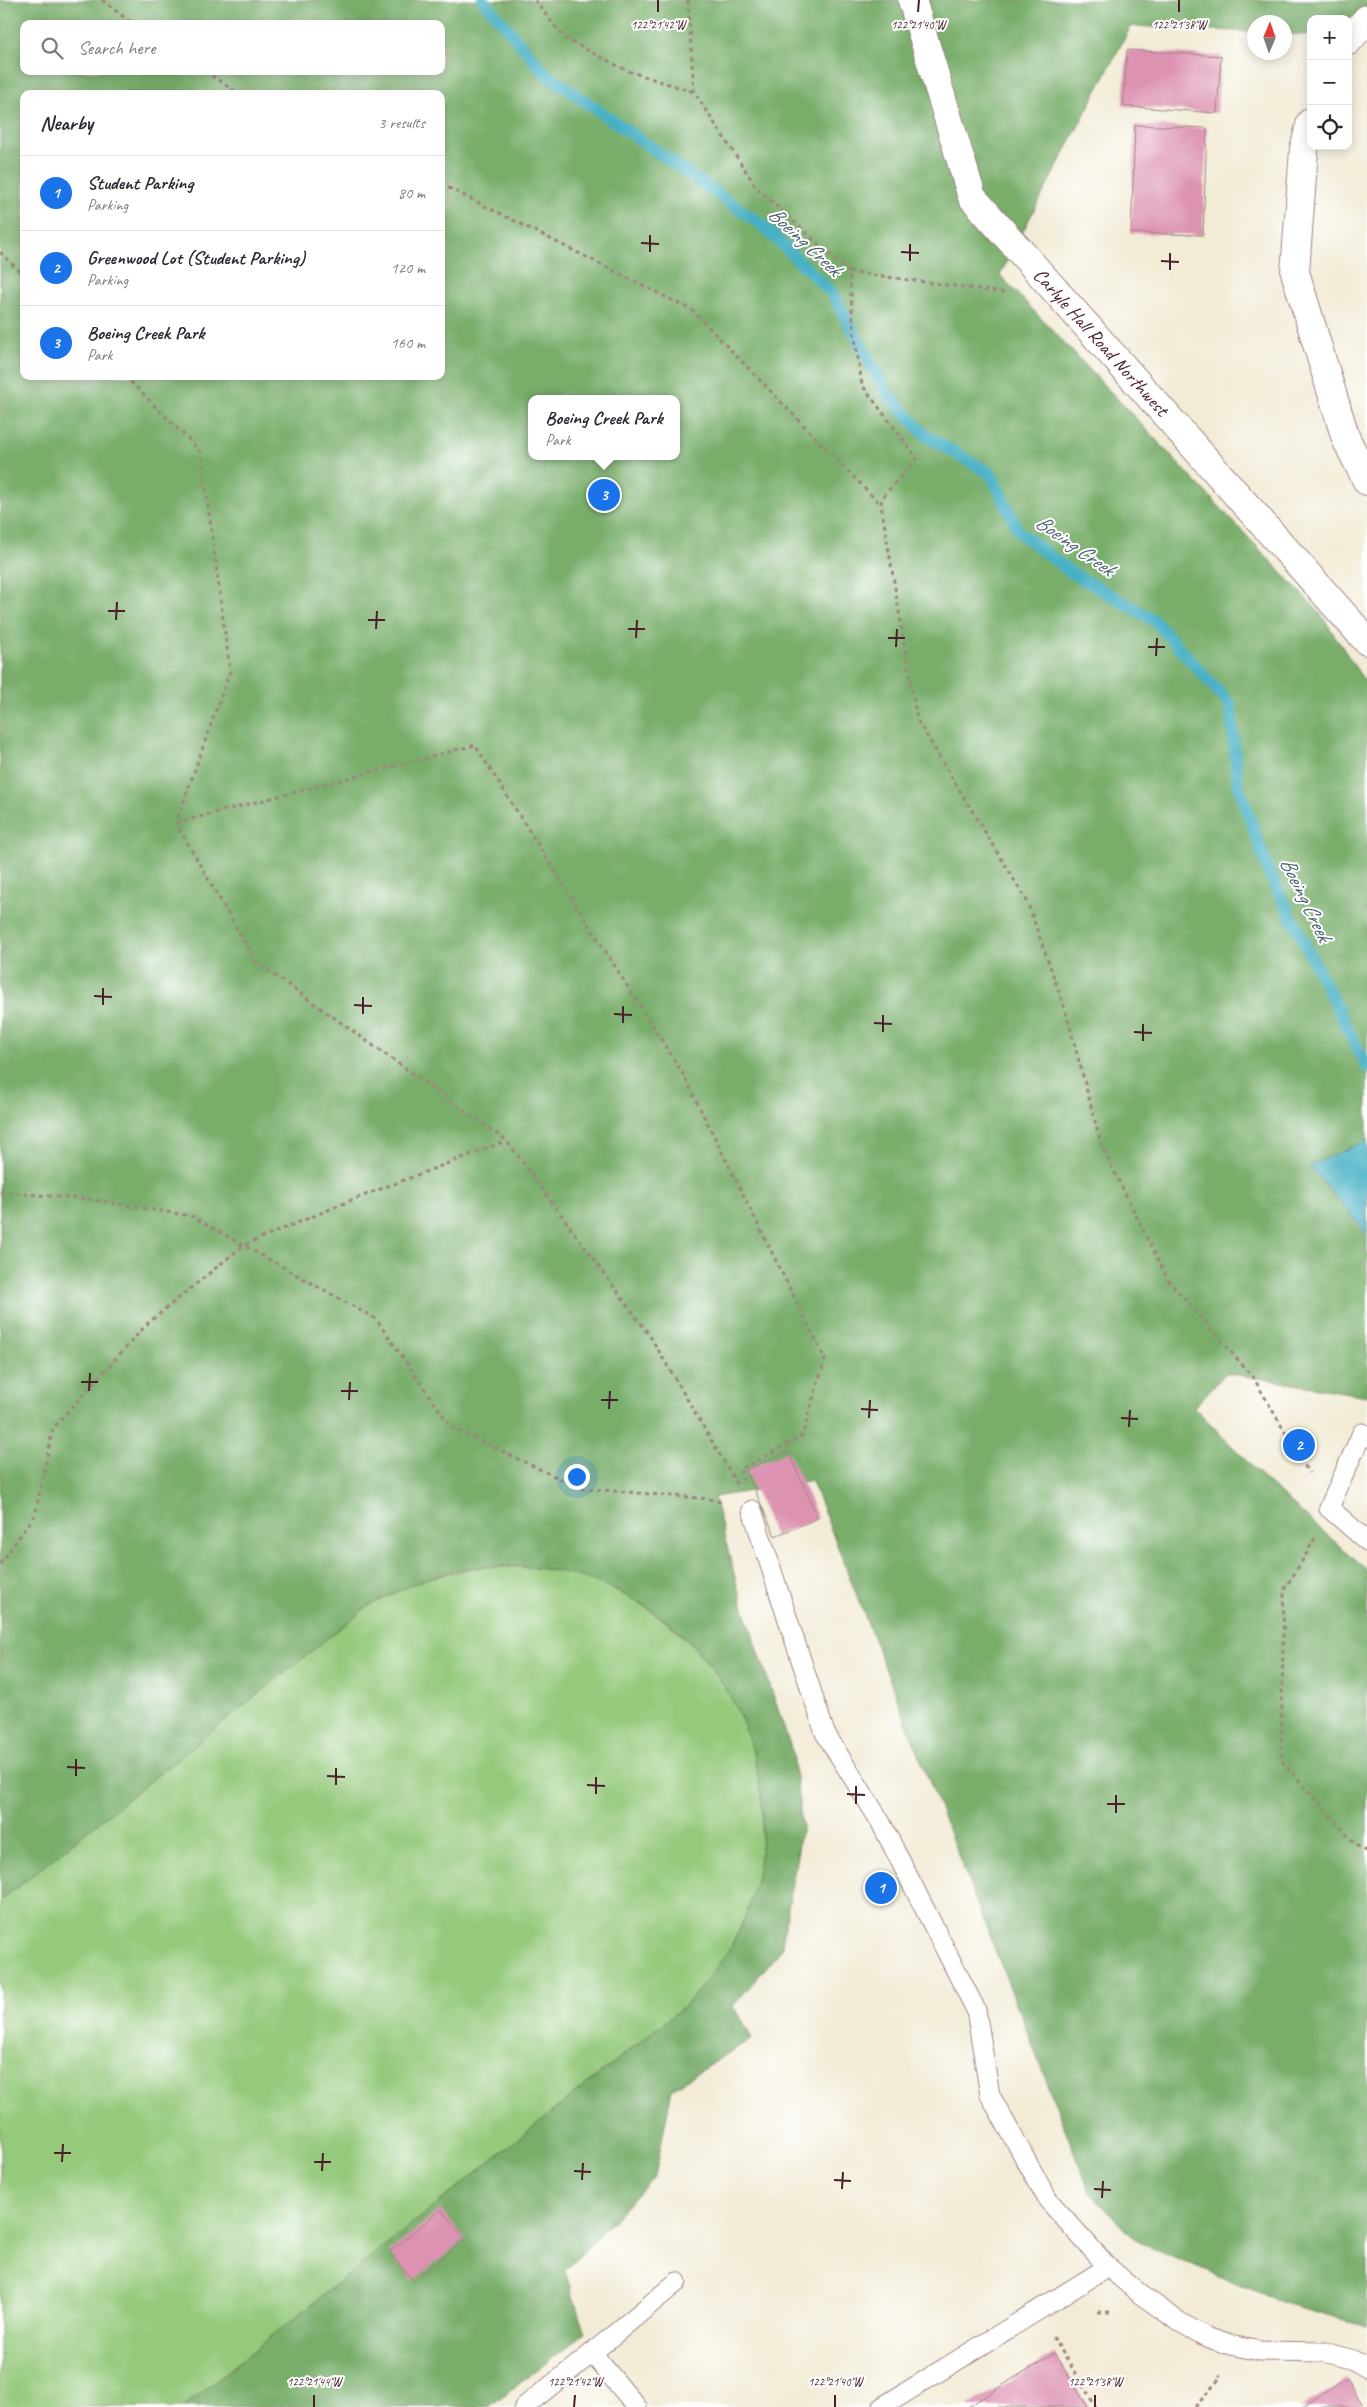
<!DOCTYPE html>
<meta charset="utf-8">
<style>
:root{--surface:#fff;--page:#f2f2f3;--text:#2b2b33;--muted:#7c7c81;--line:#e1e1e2;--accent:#1a73e8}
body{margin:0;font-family:Caveat,sans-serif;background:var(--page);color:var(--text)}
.controls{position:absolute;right:15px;top:15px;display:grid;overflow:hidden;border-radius:10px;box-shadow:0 2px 12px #0003}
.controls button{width:45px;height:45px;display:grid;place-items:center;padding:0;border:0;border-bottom:1px solid var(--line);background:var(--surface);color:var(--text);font:25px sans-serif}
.compass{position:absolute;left:1247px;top:15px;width:45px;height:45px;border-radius:50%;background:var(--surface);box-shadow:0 2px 12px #0003;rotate:2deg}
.you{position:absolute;left:576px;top:1476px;width:18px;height:18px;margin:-12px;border:4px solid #fff;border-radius:50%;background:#1a73e8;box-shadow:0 0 0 8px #1a73e833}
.badge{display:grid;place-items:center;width:32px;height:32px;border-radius:50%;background:var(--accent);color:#fff;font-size:16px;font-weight:700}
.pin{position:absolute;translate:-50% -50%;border:2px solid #fff;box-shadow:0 1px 5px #0006}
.popup{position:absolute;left:528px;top:395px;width:152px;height:65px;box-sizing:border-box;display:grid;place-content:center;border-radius:10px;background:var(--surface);filter:drop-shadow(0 1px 4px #0005);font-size:16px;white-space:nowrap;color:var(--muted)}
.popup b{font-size:19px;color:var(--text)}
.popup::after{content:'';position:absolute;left:50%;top:100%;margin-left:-10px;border:10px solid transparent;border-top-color:var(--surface)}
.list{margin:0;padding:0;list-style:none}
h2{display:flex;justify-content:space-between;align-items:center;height:65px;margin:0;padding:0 20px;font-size:21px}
h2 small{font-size:16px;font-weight:400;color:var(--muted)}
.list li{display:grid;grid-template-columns:32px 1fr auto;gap:15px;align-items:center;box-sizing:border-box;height:75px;padding:0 20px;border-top:1px solid var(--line)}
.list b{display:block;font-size:19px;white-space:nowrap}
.list p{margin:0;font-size:16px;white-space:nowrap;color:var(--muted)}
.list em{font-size:16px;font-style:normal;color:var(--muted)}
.icon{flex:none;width:28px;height:28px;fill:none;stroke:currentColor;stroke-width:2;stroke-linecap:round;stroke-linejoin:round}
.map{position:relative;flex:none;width:1367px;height:2407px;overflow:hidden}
.search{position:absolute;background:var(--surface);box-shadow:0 2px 12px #0003;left:20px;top:20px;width:425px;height:55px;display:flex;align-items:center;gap:12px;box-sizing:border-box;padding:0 18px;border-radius:10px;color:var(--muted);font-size:19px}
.panel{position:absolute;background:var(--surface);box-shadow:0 2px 12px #0003;left:20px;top:90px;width:425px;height:290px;border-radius:10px}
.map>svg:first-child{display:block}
</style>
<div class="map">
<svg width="1367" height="2407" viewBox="0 0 1367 2407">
<rect width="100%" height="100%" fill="#fff"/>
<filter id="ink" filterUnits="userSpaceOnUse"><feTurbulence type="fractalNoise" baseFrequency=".02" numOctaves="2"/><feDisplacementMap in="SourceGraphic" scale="10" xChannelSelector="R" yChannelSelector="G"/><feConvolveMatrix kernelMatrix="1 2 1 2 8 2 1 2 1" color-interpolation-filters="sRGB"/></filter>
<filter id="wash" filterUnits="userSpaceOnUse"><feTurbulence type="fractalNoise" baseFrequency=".0096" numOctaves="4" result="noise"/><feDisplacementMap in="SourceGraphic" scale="20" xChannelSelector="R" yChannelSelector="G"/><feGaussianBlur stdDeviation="1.12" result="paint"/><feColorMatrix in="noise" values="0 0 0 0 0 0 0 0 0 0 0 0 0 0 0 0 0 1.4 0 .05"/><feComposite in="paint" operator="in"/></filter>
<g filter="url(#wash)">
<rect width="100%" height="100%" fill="#f2ebd5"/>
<path fill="#95c97b" stroke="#707453" d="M477,1567C515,1567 556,1565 592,1580C697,1621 763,1711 762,1824C762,1851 759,1883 748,1909C741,1925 733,1945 723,1960C713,1975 699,1989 687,2004L183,2407H0V1901L368,1606L420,1580Z"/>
<path fill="#78ad6b" stroke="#61664b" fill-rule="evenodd" d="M0,0H1367V38L1348,37V19H1311V35L1285,34L1284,22H1254V32L1131,26L1000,275L1320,613L1367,685V1396L1226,1373L1194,1407L1268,1483L1367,1570V2326L1284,2303L1138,2242L1090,2193L812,1481L714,1497L740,1596L793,1754L802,1826L781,1950L733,2006L752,2038L672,2089L655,2176L565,2271L585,2333L489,2407H183L687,2004C712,1974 738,1943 749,1906C806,1722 670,1551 478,1567C438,1570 403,1589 368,1606L0,1901ZM24,24H441V71H24ZM24,94H441V376H24ZM532,399H676V456H532Z"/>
<path fill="#46b0c4" stroke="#486878" d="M1367,1140V1234L1310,1166Z"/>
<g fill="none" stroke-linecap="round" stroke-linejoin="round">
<path stroke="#46b0c4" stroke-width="12" d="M483,0L545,73L762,225L832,293L887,393L925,435L991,474L1019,532L1069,571L1155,621L1230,704L1238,784L1269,873L1367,1067"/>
</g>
<g id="blocks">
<g fill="#dd92b2">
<path d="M1127,50L1221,56L1217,113L1123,106Z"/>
<path d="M1135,125L1207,128L1203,235L1131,233Z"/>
<path d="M788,1451L818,1518L775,1536L746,1470Z"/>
<path d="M441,2209L465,2239L413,2281L389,2252Z"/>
<path d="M1054,2353L1088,2407H968Z"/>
<path d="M1347,2379L1364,2407H1301Z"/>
</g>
</g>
</g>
<g filter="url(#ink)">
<use href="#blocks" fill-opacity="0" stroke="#9e8580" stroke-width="1"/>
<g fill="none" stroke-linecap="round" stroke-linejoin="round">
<g stroke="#9e8580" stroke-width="21">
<g id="lane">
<path d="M1367,1437L1362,1433L1329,1508L1367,1541"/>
<path d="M752,1510L825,1733L880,1821L976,2010L990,2095L1048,2200L1108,2267L1140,2294L1178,2321L1206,2337L1230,2345L1260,2351L1325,2352L1353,2360L1367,2368"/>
<path d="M592,2353L637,2407"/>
<path d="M524,2407L592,2353L677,2282"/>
<path d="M882,2407L1108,2267"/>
</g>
</g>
<g stroke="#9e8580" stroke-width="30">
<g id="street">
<path d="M1348,41L1367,19"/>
<path d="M1311,122L1304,149L1295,272L1346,439L1367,481"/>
</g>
</g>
<g stroke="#9e8580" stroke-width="30">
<path id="secondary" d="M912,0L972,197L1367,641"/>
</g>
<g stroke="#9e8580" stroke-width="3" stroke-dasharray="4 4" stroke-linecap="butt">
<path d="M102,0L133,24"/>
<path d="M535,0L564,38L628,71L694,92"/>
<path d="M688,0L694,92L757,188L849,272L854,332L862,385L917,458L882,498L881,504L917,720L1027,901L1065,1009L1102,1147L1168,1280L1253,1377L1309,1473"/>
<path d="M205,71L239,94"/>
<path d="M441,184L692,310L880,504"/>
<path d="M0,252L24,276"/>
<path d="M849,272L1007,293"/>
<path d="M125,376L201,452L230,671L176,823L256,962L507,1141L650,1336L737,1484"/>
<path d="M176,823L475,745L683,1074L825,1359L802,1436L740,1470L743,1481"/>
<path d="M0,1192L88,1199L191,1216L376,1319L451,1427L579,1488L710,1499L723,1503"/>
<path d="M1315,1538L1304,1558L1284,1590L1281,1760L1356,1845L1367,1852"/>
<path d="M0,1564L35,1515L53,1428L148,1323L244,1245L352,1200L506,1141"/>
<path d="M1098,2312H1112"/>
<path d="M1053,2337L1096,2407"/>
<path d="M1195,2407L1221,2377L1219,2376"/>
</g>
<use href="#lane" stroke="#fff" stroke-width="19"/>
<use href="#street" stroke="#fff" stroke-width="28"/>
<use href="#secondary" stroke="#fff" stroke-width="28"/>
</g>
</g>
<path fill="none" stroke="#4a1f2b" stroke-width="2" d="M658,12V0M918,12L919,0M1179,12V0M641,243L659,244M650,252V235M901,252L919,253M910,261V244M1161,261L1179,262M1170,270V253M108,611H125M116,620L117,602M368,620H385M376,629L377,611M628,629H645M636,638L637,620M888,638H905M896,647L897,629M1148,647H1165M1156,656L1157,638M94,996L112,997M103,1005V988M354,1005L372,1006M363,1014V997M614,1014L632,1015M623,1023V1006M874,1023L892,1024M883,1032V1015M1134,1032L1152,1033M1143,1041V1024M81,1382H98M89,1391L90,1373M341,1391H358M349,1400L350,1382M601,1400H618M609,1409L610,1391M861,1409L878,1410M869,1418L870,1400M1121,1418L1138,1419M1129,1427L1130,1410M67,1767L85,1768M76,1776V1759M327,1776L345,1777M336,1785V1768M587,1785L605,1786M596,1794V1777M847,1794L865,1795M856,1804V1786M1107,1804H1125M1116,1813V1795M54,2153H71M62,2162L63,2144M314,2162H331M322,2171L323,2153M574,2171L591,2172M582,2180L583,2163M834,2180L851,2181M842,2189L843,2172M1094,2189L1111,2190M1102,2198L1103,2181M314,2407V2395M574,2407L575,2395M835,2407V2395M1095,2407V2395"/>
<g text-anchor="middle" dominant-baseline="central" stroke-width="4" stroke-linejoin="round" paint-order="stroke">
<g font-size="20" fill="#4a1f2b" stroke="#fff">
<text transform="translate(1101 342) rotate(48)">Carlyle Hall Road Northwest</text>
</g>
<g font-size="21" font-style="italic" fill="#486070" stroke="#fff">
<text transform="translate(805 241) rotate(43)">Boeing Creek</text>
<text transform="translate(1075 545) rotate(35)">Boeing Creek</text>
<text transform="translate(1306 899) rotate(64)">Boeing Creek</text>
</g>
</g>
<g font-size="12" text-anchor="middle" fill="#4a1f2b" stroke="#fff" stroke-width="4" stroke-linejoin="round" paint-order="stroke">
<text x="658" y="29">122°21'42"W</text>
<text x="918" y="29">122°21'40"W</text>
<text x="1179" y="29">122°21'38"W</text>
<text x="314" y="2386">122°21'44"W</text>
<text x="575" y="2386">122°21'42"W</text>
<text x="835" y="2386">122°21'40"W</text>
<text x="1095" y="2386">122°21'38"W</text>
</g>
</svg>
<div class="controls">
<button>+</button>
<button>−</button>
<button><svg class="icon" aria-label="locate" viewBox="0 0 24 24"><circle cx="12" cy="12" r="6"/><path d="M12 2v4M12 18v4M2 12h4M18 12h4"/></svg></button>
</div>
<svg class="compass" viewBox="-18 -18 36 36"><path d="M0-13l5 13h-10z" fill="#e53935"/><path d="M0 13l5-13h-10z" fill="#7c7c81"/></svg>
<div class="you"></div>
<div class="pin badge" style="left:881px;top:1888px">1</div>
<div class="pin badge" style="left:1299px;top:1445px">2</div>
<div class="pin badge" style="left:604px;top:495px">3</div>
<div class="popup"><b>Boeing Creek Park</b>Park</div>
<div class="search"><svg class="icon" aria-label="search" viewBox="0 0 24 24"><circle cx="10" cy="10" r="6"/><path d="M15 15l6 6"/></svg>Search here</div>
<section class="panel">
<h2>Nearby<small>3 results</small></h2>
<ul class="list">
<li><span class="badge">1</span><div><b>Student Parking</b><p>Parking</p></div><em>80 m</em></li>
<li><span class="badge">2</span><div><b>Greenwood Lot (Student Parking)</b><p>Parking</p></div><em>120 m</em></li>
<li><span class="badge">3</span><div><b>Boeing Creek Park</b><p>Park</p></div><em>160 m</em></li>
</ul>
</section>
</div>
